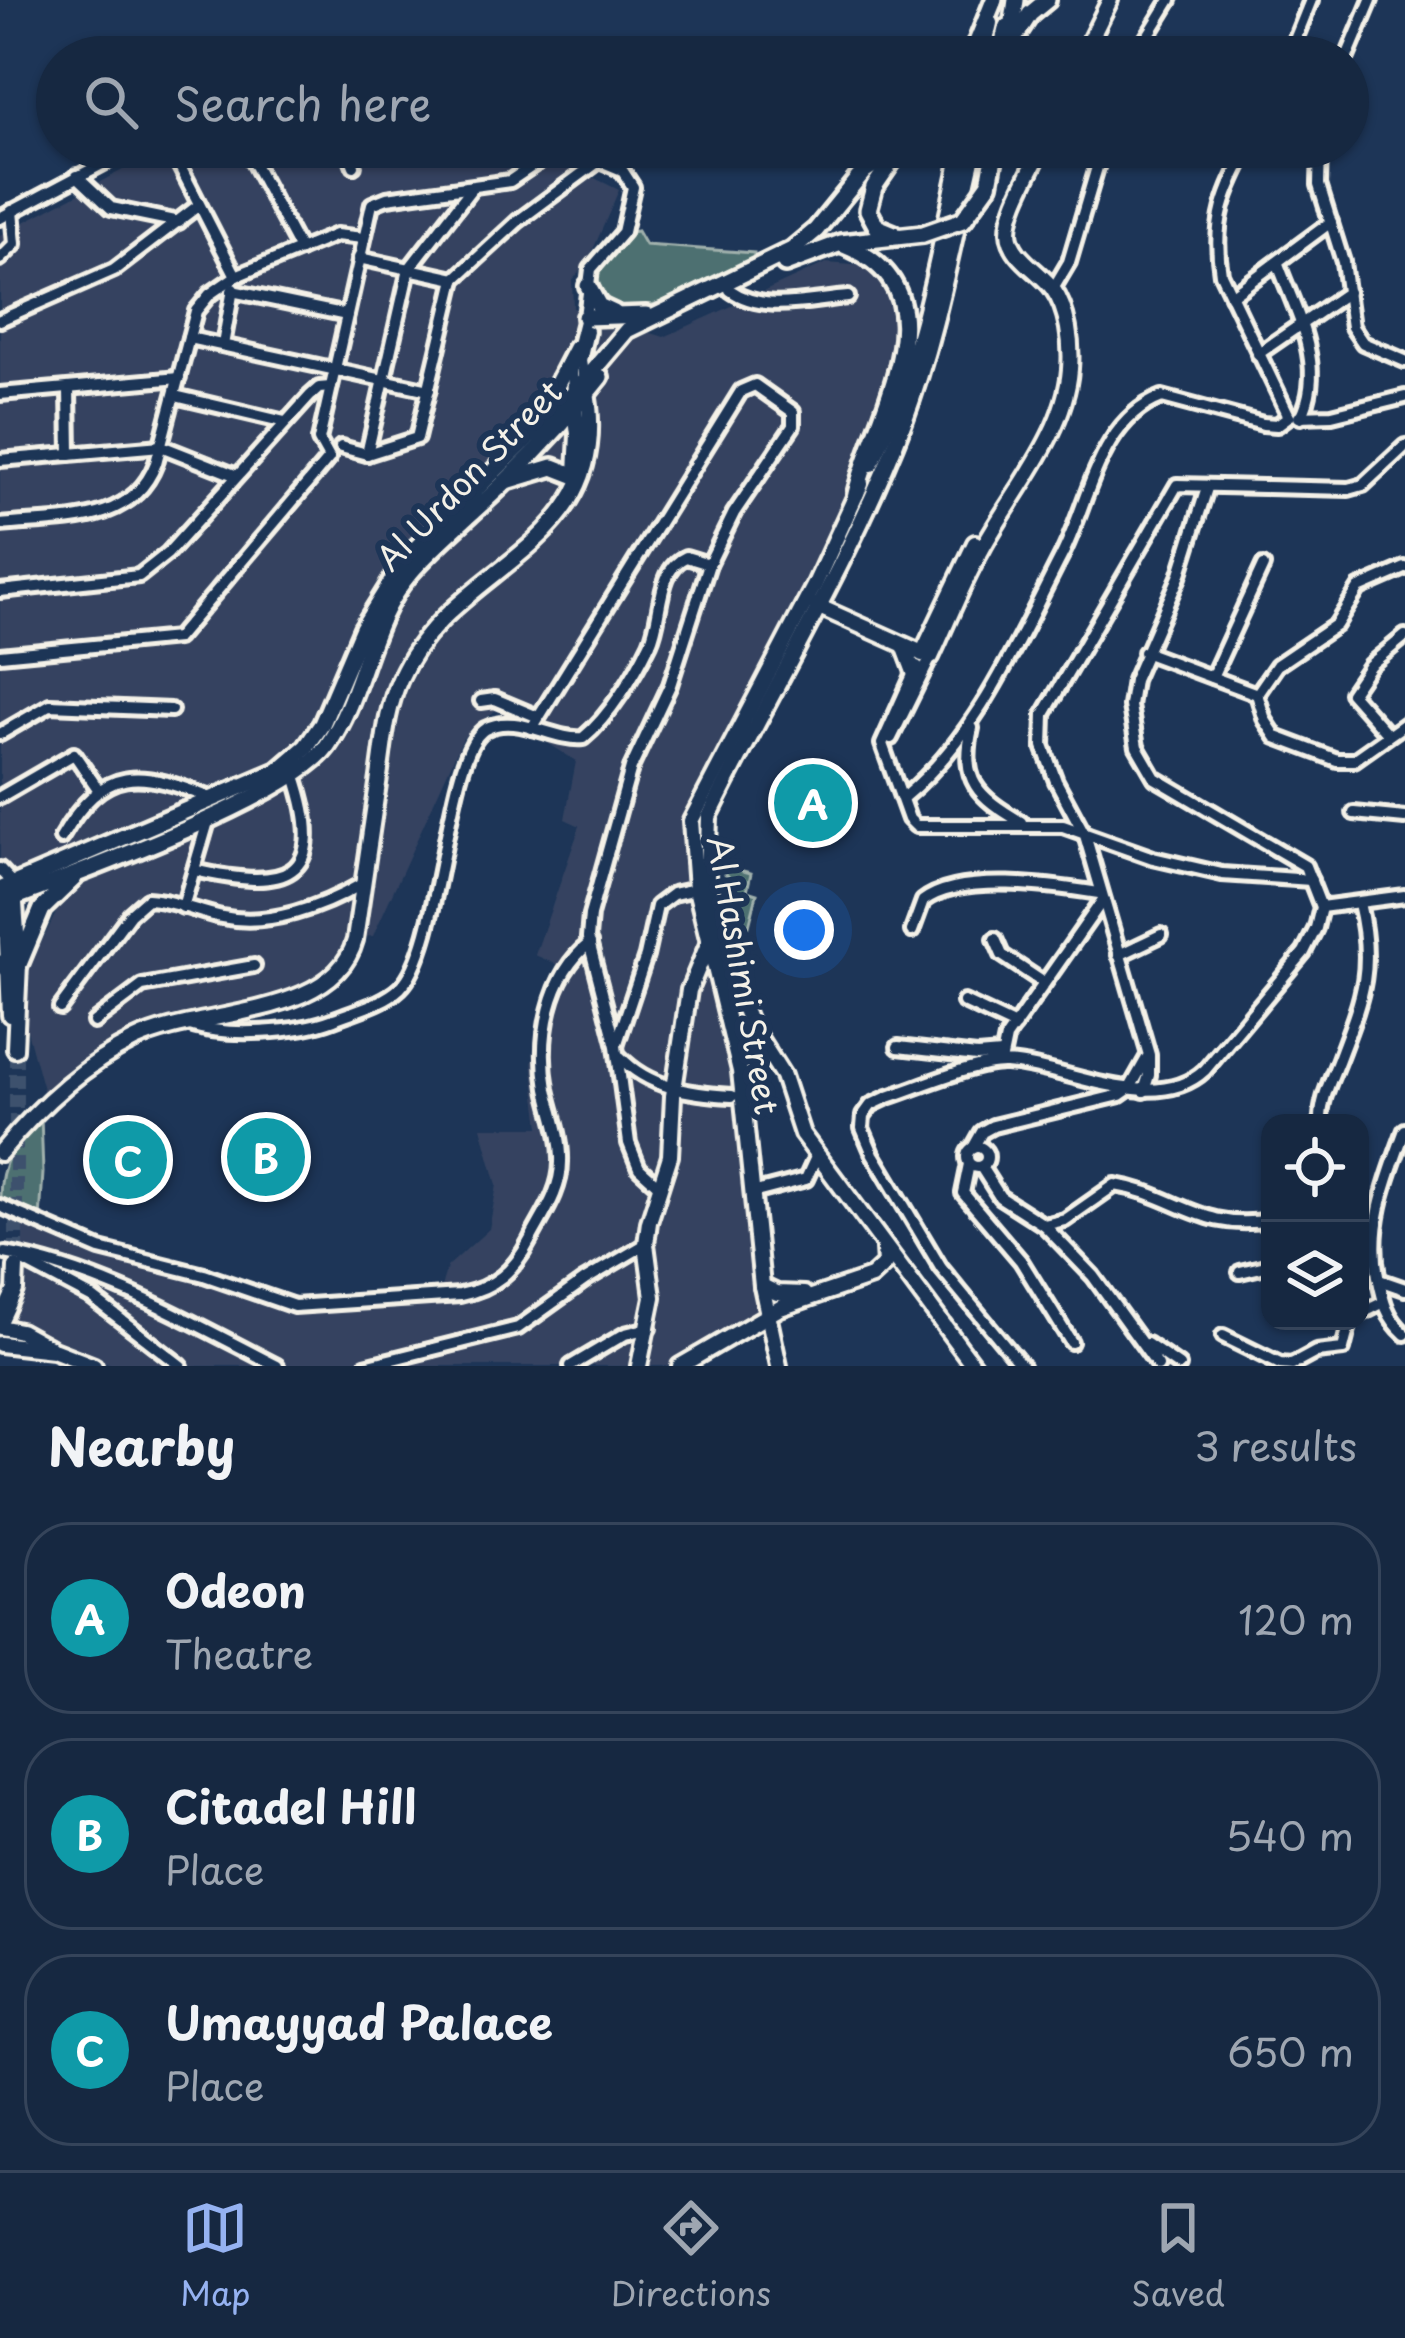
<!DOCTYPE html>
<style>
:root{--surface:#162841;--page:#1f3048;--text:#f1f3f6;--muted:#9ea6b1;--line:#35445a;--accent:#95b2f1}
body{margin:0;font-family:"Playpen Sans",sans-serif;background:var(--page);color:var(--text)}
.controls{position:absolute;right:36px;bottom:36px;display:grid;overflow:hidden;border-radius:24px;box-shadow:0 3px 9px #0004}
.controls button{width:108px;height:108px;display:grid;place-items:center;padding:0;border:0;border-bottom:3px solid var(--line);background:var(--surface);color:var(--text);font:60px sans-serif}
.you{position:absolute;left:804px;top:930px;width:42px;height:42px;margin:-30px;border:9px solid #fff;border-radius:50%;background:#1a73e8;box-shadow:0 0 0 18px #1a73e833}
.badge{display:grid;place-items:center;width:78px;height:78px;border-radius:50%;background:var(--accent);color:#fff;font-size:39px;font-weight:700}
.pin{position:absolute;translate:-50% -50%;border:6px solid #fff;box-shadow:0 3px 12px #0006}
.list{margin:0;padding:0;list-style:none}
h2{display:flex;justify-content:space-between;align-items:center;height:156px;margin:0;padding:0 48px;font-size:51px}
h2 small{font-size:39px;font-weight:400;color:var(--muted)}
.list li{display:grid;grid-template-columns:78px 1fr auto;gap:36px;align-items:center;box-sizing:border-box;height:192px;margin:0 24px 24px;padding:0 24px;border:3px solid var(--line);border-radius:48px}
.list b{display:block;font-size:45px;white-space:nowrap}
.list p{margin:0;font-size:39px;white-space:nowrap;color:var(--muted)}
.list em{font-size:39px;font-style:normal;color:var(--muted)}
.icon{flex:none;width:66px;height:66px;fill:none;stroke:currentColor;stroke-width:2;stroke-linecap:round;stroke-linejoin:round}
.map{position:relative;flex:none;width:1405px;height:1366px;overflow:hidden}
.search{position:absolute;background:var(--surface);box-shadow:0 3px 9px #0004;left:36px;right:36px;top:36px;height:132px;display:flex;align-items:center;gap:30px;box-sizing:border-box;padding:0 42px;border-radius:66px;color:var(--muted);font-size:45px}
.sheet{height:804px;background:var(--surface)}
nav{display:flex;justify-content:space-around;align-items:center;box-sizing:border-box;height:168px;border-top:3px solid var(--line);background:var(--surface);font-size:33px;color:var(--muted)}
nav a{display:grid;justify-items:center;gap:6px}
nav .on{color:var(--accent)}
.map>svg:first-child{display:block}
</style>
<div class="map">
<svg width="1405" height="1366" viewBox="0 0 1405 1366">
<rect width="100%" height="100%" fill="#1d3557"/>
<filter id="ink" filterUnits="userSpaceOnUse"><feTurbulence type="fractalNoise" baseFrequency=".00833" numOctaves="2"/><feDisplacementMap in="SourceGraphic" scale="24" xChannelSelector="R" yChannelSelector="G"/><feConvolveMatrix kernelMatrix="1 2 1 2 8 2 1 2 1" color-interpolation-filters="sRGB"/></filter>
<g filter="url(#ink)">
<path fill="#344360" d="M166,147H531L619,190L589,259L572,281L573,308L664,337L826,263L866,266L890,289L900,333L871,438L843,506L683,815L691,897L731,1062L753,1190L764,1315L667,1366H116L7,1325L23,1299V1219L54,1233L309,1300L440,1290L447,1267L489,1229L497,1185L481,1127H540L532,1063L558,965L535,955L580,826L565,819L576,761L496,710L463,738L373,936L354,938L331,976L305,997L123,1042L45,1097L26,1027L30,965L56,913L23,873L0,884V235Z"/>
<g fill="#4d7071" stroke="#a0b0ac" stroke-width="3">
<path d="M637,231L645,245L754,253L753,262C720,278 603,348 597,272L631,232Z"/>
<path d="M712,863L751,873L747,891L757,894L749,926L745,924L728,876Z"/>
<path d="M41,1116L43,1173L40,1219L0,1197C0,1164 15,1139 41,1116Z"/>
</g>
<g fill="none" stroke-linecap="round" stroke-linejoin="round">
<path stroke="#3d516d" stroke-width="14" stroke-dasharray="14 7" stroke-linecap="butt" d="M16,1052V1263"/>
<g stroke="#f4f1e8" stroke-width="20">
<g id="minor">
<path d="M1135,57L1170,0"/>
<path d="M1288,57L1311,0"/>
<path d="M1347,57L1371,0"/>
<path d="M170,147L236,276"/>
<path d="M245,147L300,250"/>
<path d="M347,147L354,166"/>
<path d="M567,147L622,170L633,187L623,232L591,269L585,317L572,368L573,394"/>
<path d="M1249,147C1225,194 1212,220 1221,274L1289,416"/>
<path d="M1320,147L1319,185L1343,262L1352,327L1363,343L1405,361"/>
<path d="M77,176L111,208L179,222"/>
<path d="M0,218L134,147"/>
<path d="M359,258L455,279"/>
<path d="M0,259L15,244L12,211"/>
<path d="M1278,264C1296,313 1327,366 1301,417"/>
<path d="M1053,289L1069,262L1103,147"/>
<path d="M730,290C763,314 809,300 848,297"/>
<path d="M232,291L347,315"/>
<path d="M1231,296L1331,222"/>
<path d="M0,320L114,270L199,205"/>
<path d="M189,338L429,390"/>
<path d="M223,345L233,289"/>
<path d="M1258,354L1348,292"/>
<path d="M584,380L581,361L588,331"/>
<path d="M69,388L70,454"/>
<path d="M0,394L179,378"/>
<path d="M175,396L285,422"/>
<path d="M1299,416L1332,415L1405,397"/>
<path d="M341,447L367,454L417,438L455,279L518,221L599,161"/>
<path d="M367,454L409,269L471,189"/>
<path d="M0,460L161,446L237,476"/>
<path d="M0,525C58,519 132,527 156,463L196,311L210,294L236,276L336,235L363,238"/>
<path d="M0,591L139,576L168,553L310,396L319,388L331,387"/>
<path d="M1144,652L1257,694"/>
<path d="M0,655L177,638L329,458L319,440L372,204L387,198L510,181L560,147"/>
<path d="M917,666L882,744L909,819L916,826H1063L1153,858L1222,874L1311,880"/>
<path d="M1212,677L1263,566"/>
<path d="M1257,694L1277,665L1336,625L1359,588L1405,568"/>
<path d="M1257,694L1265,720L1276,737L1337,760H1354L1405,724"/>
<path d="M481,701L495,699L538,717"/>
<path d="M532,728L741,391L755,385L793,412V426L734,513L709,564L670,685L631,768L590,915L588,938L616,1046L629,1143L639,1168L660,1187"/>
<path d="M972,728C960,781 977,796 1021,822"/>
<path d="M0,734L50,705L171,710"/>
<path d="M1388,735L1351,693L1370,665L1405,636"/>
<path d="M891,738L931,657"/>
<path d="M0,797L74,754L98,789"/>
<path d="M904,797C978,736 1017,642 1061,557C1089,503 1098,421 1162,397L1263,424L1277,425L1289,416"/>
<path d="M1354,813L1405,818"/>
<path d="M61,838C104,763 140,770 213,799"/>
<path d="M0,869L14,884"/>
<path d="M194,870C285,891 330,881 295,776"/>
<path d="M183,907L209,818"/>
<path d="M1321,907L1405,896"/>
<path d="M912,931L923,901C960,872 1055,886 1099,893"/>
<path d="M995,939L1002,955L1044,983"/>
<path d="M1119,955L1161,935"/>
<path d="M964,1002L1015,1026"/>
<path d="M60,1008L130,914L147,899C173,900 197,912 222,917C269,927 322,907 362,884"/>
<path d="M94,1022L142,986L254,966"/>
<path d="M190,1025C226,1037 298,1033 334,1019C356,1010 383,1004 400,988C443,947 445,753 485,729C516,712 553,741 583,738C610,716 635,674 650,643C663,616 656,570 686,557L709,564"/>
<path d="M617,1043L646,956L657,906L673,894L696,889"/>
<path d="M898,1047L977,1056L1001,1054"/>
<path d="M620,1057C649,1088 692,1094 732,1096"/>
<path d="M1001,1062L1006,1038L1102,901"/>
<path d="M1144,1091L1149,1075V1055L1085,835L1056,781L1043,746L1044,714L1177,485L1349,489L1363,485L1405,446"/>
<path d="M1321,1123C1320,1100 1331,1080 1339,1059C1362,998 1375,970 1359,903"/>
<path d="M1405,1130C1387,1179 1368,1224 1378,1276C1383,1301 1386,1317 1405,1334"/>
<circle cx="977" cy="1157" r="10"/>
<path d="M973,1148L982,1132L993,1126L1120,1095L1130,1088L1147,1058"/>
<path d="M969,1164L963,1193L1021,1261L1071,1342"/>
<path d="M981,1167L1000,1197L1044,1225L1093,1276L1158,1366"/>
<path d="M752,1193L806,1179L816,1157"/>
<path d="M0,1206L100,1249L204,1275L294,1306L460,1295C495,1288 514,1271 530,1240C543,1215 561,1191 561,1162C562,1138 552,1112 547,1089C538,1039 548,976 590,943"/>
<path d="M1044,1225L1065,1220L1115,1185C1176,1194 1200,1232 1270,1220"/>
<path d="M5,1253C101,1270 191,1322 277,1366"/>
<path d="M25,1262L93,1298L181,1366"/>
<path d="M1240,1272L1270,1265"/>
<path d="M1379,1280L1405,1289"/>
<path d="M1360,1314L1382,1303"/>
<path d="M1223,1336L1280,1364L1292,1365L1316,1352L1343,1349L1350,1321"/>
<path d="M1147,1344L1179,1366"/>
<path d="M365,1366L518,1328L585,1280L646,1244"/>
<path d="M571,1366L625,1334L649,1328"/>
<path d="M1022,1366L941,1268L873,1154L862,1128L863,1116L871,1105L888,1097C916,1088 979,1061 1006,1063C1066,1066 1155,1117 1205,1070L1304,952L1316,928L1321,907L1305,866L1155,778L1137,747L1130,706L1134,680L1179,577L1207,488"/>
</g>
</g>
<g stroke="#f4f1e8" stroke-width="22">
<g id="major">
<path d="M982,57L990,23"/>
<path d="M999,57L1006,27"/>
<path d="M1082,57L1110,0"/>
<path d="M574,400L578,434L576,473"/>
<path d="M871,464C920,366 939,254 962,147"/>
<path d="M815,605L931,657C948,621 962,584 982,549C1012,493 1065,434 1070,369C1072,344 1068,310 1053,289C1040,271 1010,257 1009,232C1009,206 1032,171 1042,147"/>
<path d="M905,648L914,672"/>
<path d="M922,654L975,543"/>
<path d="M14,888L19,964L15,1049"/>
<path d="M5,894L10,1015"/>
<path d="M0,1153C38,1107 81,1066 135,1040C198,1009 334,1019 355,940C363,886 371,832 379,777C384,744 386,710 400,679C451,562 619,550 586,387"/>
<path d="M762,1286L777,1293L804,1294"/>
<path d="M0,1322L15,1290L16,1267"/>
<path d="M0,1327L20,1331L49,1347"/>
<path d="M0,1344L53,1350L94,1366"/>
<path d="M639,1366L653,1297L646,1244L649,1222L670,1156L673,1096L689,990L709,942"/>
<path d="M680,1366L780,1308L871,1277L885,1264L884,1249"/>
<path d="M779,1366L762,1286L740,1071L696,889L691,821L815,584L861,484"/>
<path d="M974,1366L802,1134L783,1076L750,1024L728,971L707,877L709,817C774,685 851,560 904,422C937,334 953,239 975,147"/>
</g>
</g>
<g stroke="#f4f1e8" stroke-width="24">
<g id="highway">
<path d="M1010,45L1030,14L1047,0"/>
<path d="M971,57L994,0"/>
<path d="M1008,57L1016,0"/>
<path d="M989,184L996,147"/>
<path d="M894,234L877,227L868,210L874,187L896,155"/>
<path d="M844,245C959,291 876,410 856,494"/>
<path d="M785,264L841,243L923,234"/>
<path d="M588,286L599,306L614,313"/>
<path d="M585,317L646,315"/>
<path d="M539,419L576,348"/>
<path d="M510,480L553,467L576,476"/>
<path d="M0,890L278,771L306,747L322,724L363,628L407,557L573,394L627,330L792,250L816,230L864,171L900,147"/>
<path d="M0,903C69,877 289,798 327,746C364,693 366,624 409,574C439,539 476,511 508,479C541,447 572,413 600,377"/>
<path d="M0,963L7,969"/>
<path d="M19,964L42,909L74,878"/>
</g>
</g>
<use href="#minor" stroke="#1d3557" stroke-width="10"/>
<use href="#major" stroke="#1d3557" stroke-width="14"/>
<use href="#highway" stroke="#1d3557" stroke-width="15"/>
<g stroke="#f4f1e8" stroke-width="24" stroke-linecap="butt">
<path id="highway-bridge" d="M923,234L963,220L989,184"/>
</g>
<use href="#highway-bridge" stroke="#1d3557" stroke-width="15"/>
</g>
</g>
<g text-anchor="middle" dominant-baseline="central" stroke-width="12" stroke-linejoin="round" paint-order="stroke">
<g font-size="33" fill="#f4f1e8" stroke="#1d3557">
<text transform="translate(468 474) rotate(-46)">Al Urdon Street</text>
<text transform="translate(745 975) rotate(80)">Al Hashimi Street</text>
</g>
</g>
</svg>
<div class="controls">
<button><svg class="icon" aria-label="locate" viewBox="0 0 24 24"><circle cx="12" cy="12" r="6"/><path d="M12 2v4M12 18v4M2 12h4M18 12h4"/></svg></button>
<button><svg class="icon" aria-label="layers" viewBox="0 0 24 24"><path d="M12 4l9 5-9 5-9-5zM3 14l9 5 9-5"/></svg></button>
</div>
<div class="you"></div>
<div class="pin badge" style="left:813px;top:803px;background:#0f9aa8">A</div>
<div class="pin badge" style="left:266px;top:1157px;background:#0f9aa8">B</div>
<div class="pin badge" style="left:128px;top:1160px;background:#0f9aa8">C</div>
<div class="search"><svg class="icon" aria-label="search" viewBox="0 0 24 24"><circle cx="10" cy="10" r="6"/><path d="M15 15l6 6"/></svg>Search here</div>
</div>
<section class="sheet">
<h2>Nearby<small>3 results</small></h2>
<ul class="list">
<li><span class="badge" style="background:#0f9aa8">A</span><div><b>Odeon</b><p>Theatre</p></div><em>120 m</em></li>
<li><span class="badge" style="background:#0f9aa8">B</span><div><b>Citadel Hill</b><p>Place</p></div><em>540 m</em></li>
<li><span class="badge" style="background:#0f9aa8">C</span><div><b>Umayyad Palace</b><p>Place</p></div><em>650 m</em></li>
</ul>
</section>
<nav>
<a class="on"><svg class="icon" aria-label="map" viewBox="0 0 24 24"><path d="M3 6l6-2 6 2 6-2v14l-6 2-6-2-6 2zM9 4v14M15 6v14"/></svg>Map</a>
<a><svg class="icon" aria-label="directions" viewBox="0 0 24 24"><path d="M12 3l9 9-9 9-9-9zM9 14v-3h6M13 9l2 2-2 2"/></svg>Directions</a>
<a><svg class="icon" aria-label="saved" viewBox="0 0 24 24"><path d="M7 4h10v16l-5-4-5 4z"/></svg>Saved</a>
</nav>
